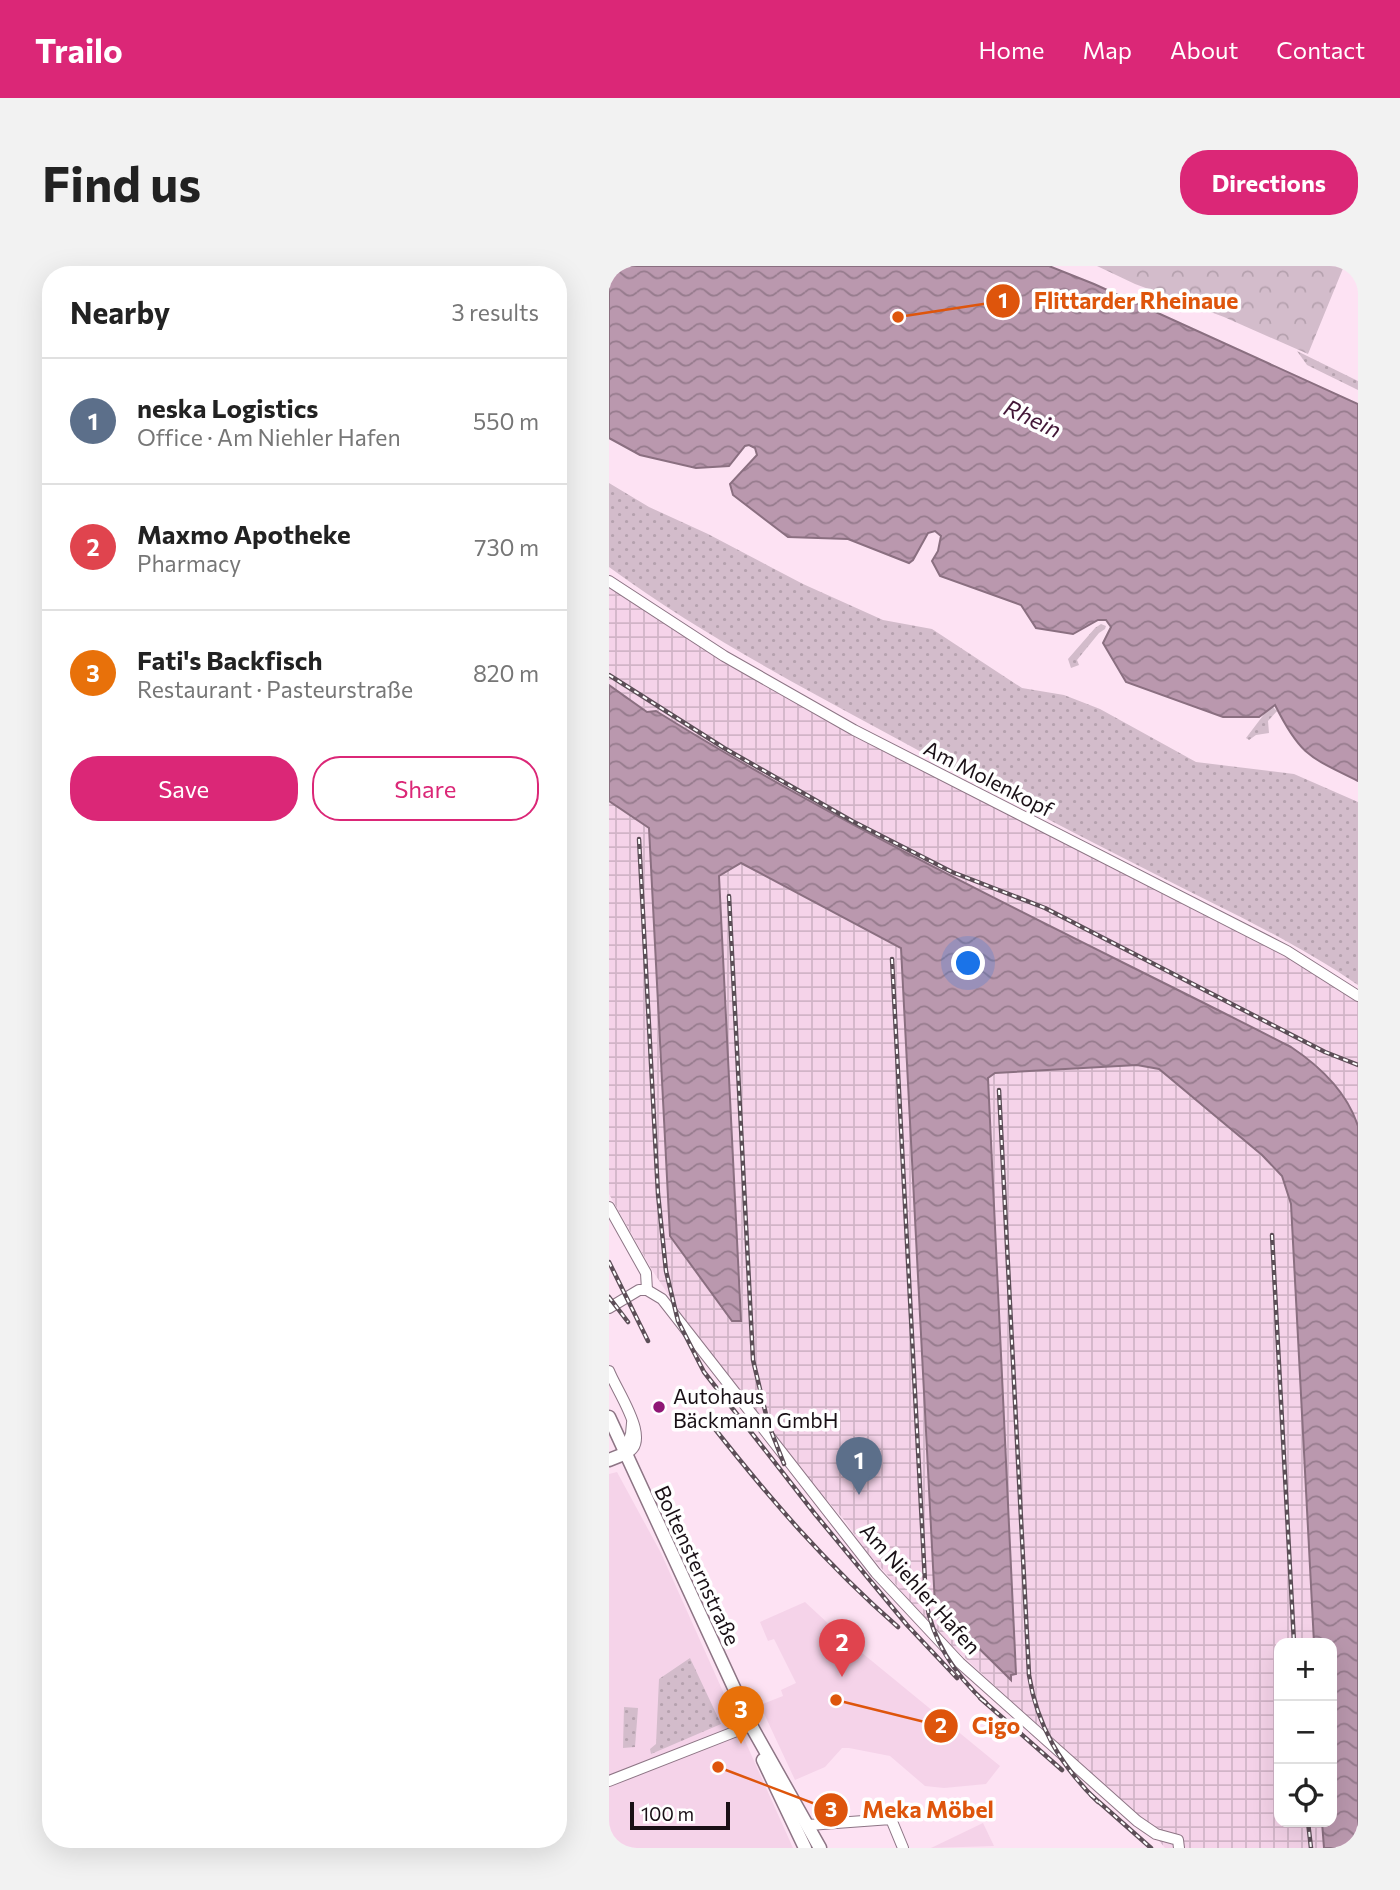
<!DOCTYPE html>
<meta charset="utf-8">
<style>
:root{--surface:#fff;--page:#f2f2f2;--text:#222;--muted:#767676;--line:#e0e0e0;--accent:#db2777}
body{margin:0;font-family:Commissioner,sans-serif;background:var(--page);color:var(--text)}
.controls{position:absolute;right:21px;bottom:21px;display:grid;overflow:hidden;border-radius:14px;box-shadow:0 7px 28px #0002}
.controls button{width:63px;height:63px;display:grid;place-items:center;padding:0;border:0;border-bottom:2px solid var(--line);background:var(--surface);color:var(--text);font:35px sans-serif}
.scale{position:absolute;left:21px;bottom:18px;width:100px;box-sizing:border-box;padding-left:7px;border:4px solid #191016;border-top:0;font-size:19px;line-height:24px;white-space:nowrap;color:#191016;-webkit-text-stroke:5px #fff;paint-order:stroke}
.you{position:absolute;left:360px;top:698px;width:24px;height:24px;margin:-18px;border:5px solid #fff;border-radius:50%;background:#1a73e8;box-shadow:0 0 0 10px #1a73e833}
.badge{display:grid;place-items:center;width:46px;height:46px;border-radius:50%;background:var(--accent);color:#fff;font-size:23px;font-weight:700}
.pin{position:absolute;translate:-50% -58px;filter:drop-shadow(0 2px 4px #0008)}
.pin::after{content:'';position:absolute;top:37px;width:24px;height:21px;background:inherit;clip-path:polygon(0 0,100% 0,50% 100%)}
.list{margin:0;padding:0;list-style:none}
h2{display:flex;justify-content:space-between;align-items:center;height:91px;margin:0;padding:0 28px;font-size:30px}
h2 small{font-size:23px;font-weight:400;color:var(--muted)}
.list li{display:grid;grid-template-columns:46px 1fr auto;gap:21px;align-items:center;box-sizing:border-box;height:126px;padding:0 28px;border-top:2px solid var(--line)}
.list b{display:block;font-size:26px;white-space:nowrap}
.list p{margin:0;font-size:23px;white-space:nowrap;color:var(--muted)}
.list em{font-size:23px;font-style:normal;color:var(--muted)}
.actions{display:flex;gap:14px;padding:21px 28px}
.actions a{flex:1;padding:16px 0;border:2px solid var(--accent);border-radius:28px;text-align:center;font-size:24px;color:var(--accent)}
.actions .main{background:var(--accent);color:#fff}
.icon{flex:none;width:38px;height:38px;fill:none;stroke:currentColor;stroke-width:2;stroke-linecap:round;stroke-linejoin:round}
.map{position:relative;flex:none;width:749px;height:1582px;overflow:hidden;border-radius:28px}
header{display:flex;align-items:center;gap:42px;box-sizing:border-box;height:98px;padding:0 35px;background:var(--accent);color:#fff}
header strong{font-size:33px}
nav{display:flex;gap:38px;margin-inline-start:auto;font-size:24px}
.intro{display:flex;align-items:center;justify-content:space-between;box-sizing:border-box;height:168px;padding:0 42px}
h1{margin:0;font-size:49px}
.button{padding:18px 32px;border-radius:28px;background:var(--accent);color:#fff;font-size:24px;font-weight:700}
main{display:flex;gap:42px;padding:0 42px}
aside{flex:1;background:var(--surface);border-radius:28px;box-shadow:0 7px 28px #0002}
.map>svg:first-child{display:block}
</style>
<header>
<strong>Trailo</strong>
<nav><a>Home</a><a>Map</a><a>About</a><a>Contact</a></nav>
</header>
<div class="intro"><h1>Find us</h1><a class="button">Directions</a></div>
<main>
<aside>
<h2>Nearby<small>3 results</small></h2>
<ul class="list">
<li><span class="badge" style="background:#5c6f8a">1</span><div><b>neska Logistics</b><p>Office · Am Niehler Hafen</p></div><em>550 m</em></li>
<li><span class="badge" style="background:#e0444e">2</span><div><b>Maxmo Apotheke</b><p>Pharmacy</p></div><em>730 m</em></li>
<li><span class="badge" style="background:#e8710a">3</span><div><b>Fati's Backfisch</b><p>Restaurant · Pasteurstraße</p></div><em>820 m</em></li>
</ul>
<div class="actions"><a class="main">Save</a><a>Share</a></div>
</aside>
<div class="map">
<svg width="749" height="1582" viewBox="0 0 749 1582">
<defs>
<pattern id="industrial-grid" width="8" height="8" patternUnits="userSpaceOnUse" patternTransform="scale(1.75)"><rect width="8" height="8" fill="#f5d3e9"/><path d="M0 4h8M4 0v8" fill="none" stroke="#d1b4c7"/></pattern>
<pattern id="grass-dots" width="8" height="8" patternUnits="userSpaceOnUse" patternTransform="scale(1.75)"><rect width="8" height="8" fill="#d3bccb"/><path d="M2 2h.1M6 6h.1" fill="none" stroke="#b5a1ae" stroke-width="1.8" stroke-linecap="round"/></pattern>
<pattern id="park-crowns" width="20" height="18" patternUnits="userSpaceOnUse" patternTransform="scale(1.75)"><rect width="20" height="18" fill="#d3bccb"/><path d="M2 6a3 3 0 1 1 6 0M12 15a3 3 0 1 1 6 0" fill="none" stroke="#b5a1ae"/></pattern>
<pattern id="water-waves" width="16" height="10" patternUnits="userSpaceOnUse" patternTransform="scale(1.75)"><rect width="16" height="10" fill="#ba98ae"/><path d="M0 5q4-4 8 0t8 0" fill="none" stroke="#967b8d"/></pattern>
</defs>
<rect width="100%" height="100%" fill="#fde2f3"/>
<g fill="#f5d3e9">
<path d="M8,1206L52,1287L184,1582H0V1208Z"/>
<path d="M196,1336L236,1373L391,1500L377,1518L335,1522L316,1520L281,1490L240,1482H233L216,1501L186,1514L151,1439L174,1430L172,1424L187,1417L165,1373L159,1375L151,1356Z"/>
<path d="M374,1557L385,1580L322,1582Z"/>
</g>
<g fill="url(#industrial-grid)">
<path d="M0,318L87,376L676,688L749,735V860L733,827L709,800L682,781L346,613L136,500L48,445L39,446L0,419Z"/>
<path d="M0,535L40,561L48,717L132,1054L110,610L132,597L292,682L321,1252L402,1409L407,1407L379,812L386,807L528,799L550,803L653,889L673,910L682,938L705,1377H670V1556H713L715,1582H556L534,1555L444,1474L327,1365L254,1281L236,1255L203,1217L75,1052L43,1004L0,928Z"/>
</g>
<g fill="url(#grass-dots)">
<path d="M688,85L749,115V124L698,99Z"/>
<path d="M0,217L40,241L99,268L194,318L274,354L323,363L413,422L455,429L491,443L587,496L685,508L749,536V719C682,673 612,642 540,605C448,559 358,511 268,462C177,413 83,362 0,301Z"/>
<path d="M492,358L497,360L496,363L490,367L468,394L470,399L462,402L459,393L486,362Z"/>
<path d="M664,441L668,445L659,455L660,467L647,469L640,474L637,472L656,447Z"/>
<path d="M81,1392L112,1458L42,1488L41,1483L47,1478L50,1413Z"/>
<path d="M15,1441L29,1442L26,1481L14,1482Z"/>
</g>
<path fill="url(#park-crowns)" d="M488,0H735L699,88L615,51L526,18Z"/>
<g fill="url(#water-waves)" stroke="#8a6f80" stroke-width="2">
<path d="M0,0H440L485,18L749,138V515C700,491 691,489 666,439L650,451H614L517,416L494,377L502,361L497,354H489L464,368L427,362L412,339L331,310L323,295L329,285L332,270L326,265L319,267L304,294L300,297L239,273L179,271L124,229L121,218L148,189L146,182L140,179L136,180L120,200L87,202L31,189L0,172Z"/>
<path d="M0,419L38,446L47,445C251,572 469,672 682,781C712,801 738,826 749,860V1582H715L713,1556H723V1377H705L682,938L673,910L653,889L550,803L528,799L386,807L379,812L407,1408L402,1409V1414L326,1339L292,682L132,597L110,610L132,1055H123L61,970L40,562L0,535Z"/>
</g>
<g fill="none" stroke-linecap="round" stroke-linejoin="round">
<g stroke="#8d7585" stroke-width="12">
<g id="minor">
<path d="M0,315L115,390L245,464L678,685L749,730"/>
<path d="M0,941L37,1007L38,1024"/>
<path d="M38,1024L53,1033L267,1307L351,1397L528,1555L547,1568L569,1574L570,1582"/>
<path d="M0,1042L30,1024H38"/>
<path d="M0,1105C8,1126 46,1178 15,1188"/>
<path d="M15,1188L22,1168L23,1157"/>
<path d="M0,1515L143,1459"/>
<path d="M200,1559L282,1553L294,1582"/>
</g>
</g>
<g stroke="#8d7585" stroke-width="15">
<g id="major">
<path d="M0,1151L144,1463L211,1582"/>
<path d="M0,1194L15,1188"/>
<path d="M154,1494L196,1582"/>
</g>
</g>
<use href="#minor" stroke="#fff" stroke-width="10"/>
<use href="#major" stroke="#fff" stroke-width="12"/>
<g stroke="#5c4e57" stroke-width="4.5">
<g id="rail">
<path d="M0,409L115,482L243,555L343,606L436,642L716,786L749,799"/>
<path d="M30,573L49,928L57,1005L69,1055L95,1106L206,1248L298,1359L348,1412"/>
<path d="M120,630L144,1094L159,1157L175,1198"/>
<path d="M283,693L317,1335C324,1377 346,1409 377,1437"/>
<path d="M390,824L420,1409C428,1460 452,1500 489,1536"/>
<path d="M663,969L685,1377"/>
<path d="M0,996L39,1075"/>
<path d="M0,1031L19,1056"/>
<path d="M102,1158C161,1233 217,1298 289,1361"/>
<path d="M371,1432L453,1504"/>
<path d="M482,1529L542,1582"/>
<path d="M699,1556L702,1582"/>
</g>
</g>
<use href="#rail" stroke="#fff" stroke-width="2" stroke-dasharray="5" stroke-linecap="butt"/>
</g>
<circle fill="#8f1775" stroke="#fff" stroke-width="2.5" cx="50" cy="1141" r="7"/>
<g text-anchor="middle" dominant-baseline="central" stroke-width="7" stroke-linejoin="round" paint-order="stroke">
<g font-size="21" fill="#191016" stroke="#fff">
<text transform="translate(380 512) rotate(27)">Am Molenkopf</text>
<text transform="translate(89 1299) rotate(65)">Boltensternstraße</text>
<text transform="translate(312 1322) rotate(48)">Am Niehler Hafen</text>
</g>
<g font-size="21" fill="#191016" stroke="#fff" text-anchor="start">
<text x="64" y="1129">Autohaus<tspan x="64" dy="24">Bäckmann GmbH</tspan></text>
</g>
<g font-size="23" font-style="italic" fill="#431737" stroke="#fff">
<text transform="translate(424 152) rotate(25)">Rhein</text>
</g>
</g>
<path fill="none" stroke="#de550c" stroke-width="2.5" d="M289 51L394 35M227 1434L332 1460M109 1501L222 1544"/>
<g fill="#de550c" stroke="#fff" stroke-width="2.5">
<circle cx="289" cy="51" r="7"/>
<circle cx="227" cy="1434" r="7"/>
<circle cx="109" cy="1501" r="7"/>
<circle cx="394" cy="35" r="18"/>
<circle cx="332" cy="1460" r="18"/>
<circle cx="222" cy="1544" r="18"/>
</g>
<g font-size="21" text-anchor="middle" font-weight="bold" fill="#fff">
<text x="394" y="42">1</text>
<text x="332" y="1467">2</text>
<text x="222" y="1551">3</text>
</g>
<g font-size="23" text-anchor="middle" font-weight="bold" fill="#de550c" stroke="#fff" stroke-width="7" stroke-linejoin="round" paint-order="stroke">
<text x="527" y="43">Flittarder Rheinaue</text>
<text x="387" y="1468">Cigo</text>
<text x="319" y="1552">Meka Möbel</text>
</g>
</svg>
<div class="controls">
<button>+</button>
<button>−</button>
<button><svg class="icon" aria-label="locate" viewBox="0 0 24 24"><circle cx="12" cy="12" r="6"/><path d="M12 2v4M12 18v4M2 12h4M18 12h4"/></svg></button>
</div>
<div class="scale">100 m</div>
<div class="you"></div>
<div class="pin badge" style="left:250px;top:1229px;background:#5c6f8a">1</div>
<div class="pin badge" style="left:233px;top:1411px;background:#e0444e">2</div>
<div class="pin badge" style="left:132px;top:1478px;background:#e8710a">3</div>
</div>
</main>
